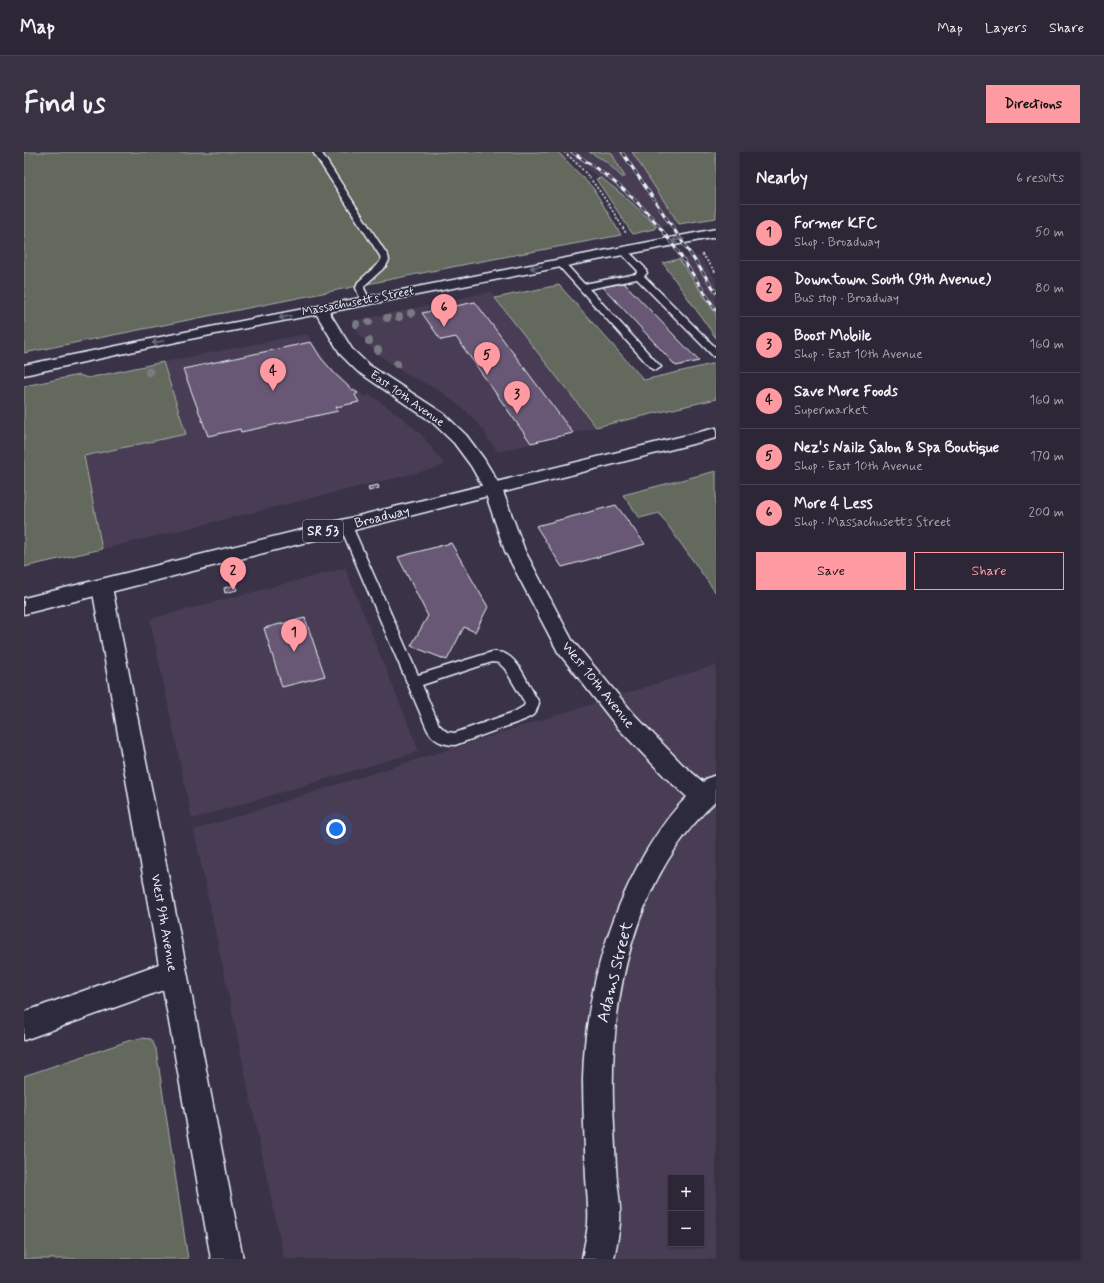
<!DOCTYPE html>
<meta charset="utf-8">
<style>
:root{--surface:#2c2636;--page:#383242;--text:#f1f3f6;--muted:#a6a5ad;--line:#484351;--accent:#ff9aa2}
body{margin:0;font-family:Mynerve,sans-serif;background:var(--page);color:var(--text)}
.controls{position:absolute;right:12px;bottom:12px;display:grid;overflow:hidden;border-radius:0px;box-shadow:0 1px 3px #0004}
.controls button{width:36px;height:36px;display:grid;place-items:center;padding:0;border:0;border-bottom:1px solid var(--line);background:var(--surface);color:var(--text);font:20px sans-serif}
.you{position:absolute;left:312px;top:677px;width:14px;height:14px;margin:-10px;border:3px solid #fff;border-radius:50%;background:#1a73e8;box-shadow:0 0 0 6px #1a73e833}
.badge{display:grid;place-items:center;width:26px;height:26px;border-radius:50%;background:var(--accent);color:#111;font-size:13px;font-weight:700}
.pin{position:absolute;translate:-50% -33px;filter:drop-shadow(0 1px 2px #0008)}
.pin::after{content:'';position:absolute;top:21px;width:14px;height:12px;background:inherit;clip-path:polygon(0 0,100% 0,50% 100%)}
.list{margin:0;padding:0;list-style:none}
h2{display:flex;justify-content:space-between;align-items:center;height:52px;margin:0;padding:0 16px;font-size:17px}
h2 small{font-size:13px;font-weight:400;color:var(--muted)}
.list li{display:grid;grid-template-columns:26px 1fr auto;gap:12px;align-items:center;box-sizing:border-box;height:56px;padding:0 16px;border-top:1px solid var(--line)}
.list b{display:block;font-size:15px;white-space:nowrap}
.list p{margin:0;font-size:13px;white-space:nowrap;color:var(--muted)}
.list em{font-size:13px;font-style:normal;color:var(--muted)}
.actions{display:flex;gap:8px;padding:12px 16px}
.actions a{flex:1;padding:9px 0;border:1px solid var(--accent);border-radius:0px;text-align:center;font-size:14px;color:var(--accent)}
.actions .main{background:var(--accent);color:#111}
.map{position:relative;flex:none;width:692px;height:1107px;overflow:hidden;border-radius:0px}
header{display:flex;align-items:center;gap:24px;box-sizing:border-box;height:56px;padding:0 20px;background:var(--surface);border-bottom:1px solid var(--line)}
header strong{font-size:19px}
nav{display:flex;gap:22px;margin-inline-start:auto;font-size:14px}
.intro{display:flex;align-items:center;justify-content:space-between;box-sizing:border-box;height:96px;padding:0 24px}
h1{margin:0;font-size:28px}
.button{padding:10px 18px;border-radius:0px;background:var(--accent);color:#111;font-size:14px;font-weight:700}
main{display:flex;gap:24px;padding:0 24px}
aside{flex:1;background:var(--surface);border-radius:0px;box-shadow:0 1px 3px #0004}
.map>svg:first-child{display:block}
</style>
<header>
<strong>Map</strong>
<nav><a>Map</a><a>Layers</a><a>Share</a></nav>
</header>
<div class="intro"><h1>Find us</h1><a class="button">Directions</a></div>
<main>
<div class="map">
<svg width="692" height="1107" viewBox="0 0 692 1107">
<rect width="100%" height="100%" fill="#3a3348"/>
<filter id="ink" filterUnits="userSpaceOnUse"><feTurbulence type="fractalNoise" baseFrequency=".025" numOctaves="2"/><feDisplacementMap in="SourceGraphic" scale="8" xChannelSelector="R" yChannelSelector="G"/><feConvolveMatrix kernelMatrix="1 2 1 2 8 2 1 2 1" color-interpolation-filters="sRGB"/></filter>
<g filter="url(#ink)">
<g fill="#483e55" fill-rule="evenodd">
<path d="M534,0H565L580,8L598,25H601L587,0H608L655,72L632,75L603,45L597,43L577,26Z"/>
<path d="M675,104L692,128V162L655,107Z"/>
<path d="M467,140L572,275L474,300L462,284L461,279L442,259L418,240L381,221L366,211L348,197L334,180L329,171L330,169Z"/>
<path d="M283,182L306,214L319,227L341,245L347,243L381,268L398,283L420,313L408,317L78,397L60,304L162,282L139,210Z"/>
<path d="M321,416L395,599L168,667L126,467Z"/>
<path d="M692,513V1107H260L170,678ZM647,1026H677V1092H647Z"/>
</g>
<g fill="#64695b" stroke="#a6adaa">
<path d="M0,0H534L569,36L597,83L443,112L0,201Z"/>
<path d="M565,0H587L601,25H598L580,8Z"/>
<path d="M608,0H692V66L655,72Z"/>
<path d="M577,26C597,41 615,56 632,75L630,77L609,82L608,81L572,27Z"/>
<path d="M655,107L692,162V186L639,111Z"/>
<path d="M535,133L620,228L692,211V247L572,275L471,146Z"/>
<path d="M139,210L162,282L60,304L78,397L0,415V234L55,223L64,226Z"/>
<path d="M692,319V441L635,361L616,366L599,343Z"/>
<path d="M117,886L127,887L132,897L164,1107H0V924L104,889Z"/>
</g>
<g fill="#685974" stroke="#e8f1f8">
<path d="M600,131L675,209L652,214L579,135Z"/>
<path d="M451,150L549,281L507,291L432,185L417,188L398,161Z"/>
<path d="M287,190L297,206L311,222L327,237L334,241L331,243L335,250L312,255L314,259L217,280L216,277L184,284L159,217Z"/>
<path d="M354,333L355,336L345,339L344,335Z"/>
<path d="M592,353L621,392L538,415L512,374Z"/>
<path d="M427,391L464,455L451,480L440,475L423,508L387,494L404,464L374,405Z"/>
<path d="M211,433L213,438L201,441L200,436Z"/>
<path d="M281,466L301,524L258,535L240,476Z"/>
</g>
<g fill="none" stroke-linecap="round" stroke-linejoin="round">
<g stroke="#e8f1f8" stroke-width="3">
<g id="lane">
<path d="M289,0H297L364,104L365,108L362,114L341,133L340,136L346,149L344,151H338L332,136L334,130L355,111L357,108L356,104Z"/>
<path d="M599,96L602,97L621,116L623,121L620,124L692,196V205L689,204L613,127L565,137L637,215L632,218L628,217L532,111L533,109H539L560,132L612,122L614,119L595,99Z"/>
<path d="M322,370L326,371L328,374L394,523L468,500C473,500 479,500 483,503C496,510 505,534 513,547L515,551L511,562L500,568L431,593C419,593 408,588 403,577L316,374L318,371ZM468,510L475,511L481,517L501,551L500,554L490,560L431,581L423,580L415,573L398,533Z"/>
</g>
</g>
<g stroke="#e8f1f8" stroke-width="3">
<g id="street">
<path d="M297,154L302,155L328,197L345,213L420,262L442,283L460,307L478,337L501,399L548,488L610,562L658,612L679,630L684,626L692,623V649C611,724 586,843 589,950C590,976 591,1002 593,1029C595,1043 597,1057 596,1071C595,1083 592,1095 590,1107H558C560,1095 563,1083 564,1071C565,1056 563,1041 562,1026C561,993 559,959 559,926C561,848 582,769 621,701C633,681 646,661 663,645L642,626L594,576L534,500L481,399L460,337L447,314L430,291L408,270L333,219L317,203L290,158L292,155Z"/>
<path d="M149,807L159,811L163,821L159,831L0,888V860Z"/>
</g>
</g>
<g stroke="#e8f1f8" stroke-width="3">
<g id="secondary">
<path d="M692,77V85L166,187L0,223V213L166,179Z"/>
<path d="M78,427L85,430L88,435L219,1107H187L68,435L71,430Z"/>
</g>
</g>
<g stroke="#e8f1f8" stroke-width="3">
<path id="primary" d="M692,276V286L0,462V446Z"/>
</g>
<g stroke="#e8f1f8" stroke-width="1.5" stroke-dasharray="2 2" stroke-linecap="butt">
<path d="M540,0C567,22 584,51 602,81"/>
<path d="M678,102L692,121"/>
</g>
<use href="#lane" fill="#2f2a3d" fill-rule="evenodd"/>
<use href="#street" fill="#2f2a3d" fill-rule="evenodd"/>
<use href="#secondary" fill="#2f2a3d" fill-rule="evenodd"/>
<use href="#primary" fill="#2f2a3d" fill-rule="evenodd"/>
<g stroke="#e8f1f8" stroke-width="3">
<g id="rail">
<path d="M548,0C572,15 595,32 615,52C646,83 668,122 692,158"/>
<path d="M598,0L692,140"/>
</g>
</g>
<use href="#rail" stroke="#2f2a3d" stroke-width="2" stroke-dasharray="5.5" stroke-linecap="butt"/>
</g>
<g fill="#797a82">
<circle cx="387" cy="161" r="4"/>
<circle cx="375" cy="165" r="4"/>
<circle cx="363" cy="166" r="4"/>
<circle cx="345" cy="170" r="4"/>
<circle cx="332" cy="172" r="4"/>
<circle cx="345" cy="189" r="4"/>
<circle cx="354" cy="198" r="4"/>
<circle cx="373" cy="212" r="4"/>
<circle cx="125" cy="220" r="4.5"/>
</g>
<defs><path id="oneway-shaft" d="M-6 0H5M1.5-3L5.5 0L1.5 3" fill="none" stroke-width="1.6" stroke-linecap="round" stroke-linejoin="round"/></defs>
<g stroke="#70707e">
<use href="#oneway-shaft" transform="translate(654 88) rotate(170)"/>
<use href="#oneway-shaft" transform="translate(512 115) rotate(169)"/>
<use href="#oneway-shaft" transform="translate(261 165) rotate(169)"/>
<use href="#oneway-shaft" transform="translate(134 190) rotate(168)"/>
</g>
</g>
<g text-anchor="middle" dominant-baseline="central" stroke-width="3" stroke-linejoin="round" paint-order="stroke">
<g font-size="12" fill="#e8f1f8" stroke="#2f2a3d">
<text transform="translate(334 150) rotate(-11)">Massachusetts Street</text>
<text transform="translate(383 247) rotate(35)">East 10th Avenue</text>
</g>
<rect fill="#2f2a3d" stroke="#b0b5c0" stroke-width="1" x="279" y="368" width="40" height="22" rx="3"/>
<g font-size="13" font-weight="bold" fill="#e8f1f8">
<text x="299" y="379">SR 53</text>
</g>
<g font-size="14" fill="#e8f1f8" stroke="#2f2a3d">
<text transform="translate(358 365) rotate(-14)">Broadway</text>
<text transform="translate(574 533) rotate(51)">West 10th Avenue</text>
<text transform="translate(140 771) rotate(80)">West 9th Avenue</text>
</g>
<g font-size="17" fill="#e8f1f8" stroke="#2f2a3d">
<text transform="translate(591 820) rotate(-76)">Adams Street</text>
</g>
</g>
</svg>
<div class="controls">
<button>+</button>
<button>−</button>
</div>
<div class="you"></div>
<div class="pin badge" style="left:270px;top:500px">1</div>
<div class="pin badge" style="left:209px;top:438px">2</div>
<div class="pin badge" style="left:493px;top:262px">3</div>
<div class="pin badge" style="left:249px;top:239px">4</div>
<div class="pin badge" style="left:463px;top:223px">5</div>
<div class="pin badge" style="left:420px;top:175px">6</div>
</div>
<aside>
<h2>Nearby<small>6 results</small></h2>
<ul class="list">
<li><span class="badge">1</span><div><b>Former KFC</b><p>Shop · Broadway</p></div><em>50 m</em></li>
<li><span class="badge">2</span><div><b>Downtown South (9th Avenue)</b><p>Bus stop · Broadway</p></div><em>80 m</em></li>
<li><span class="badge">3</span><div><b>Boost Mobile</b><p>Shop · East 10th Avenue</p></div><em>160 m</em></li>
<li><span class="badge">4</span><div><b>Save More Foods</b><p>Supermarket</p></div><em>160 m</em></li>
<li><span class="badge">5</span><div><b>Nez's Nailz Salon &amp; Spa Boutique</b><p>Shop · East 10th Avenue</p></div><em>170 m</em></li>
<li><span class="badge">6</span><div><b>More 4 Less</b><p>Shop · Massachusetts Street</p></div><em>200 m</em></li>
</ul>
<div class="actions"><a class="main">Save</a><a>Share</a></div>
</aside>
</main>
